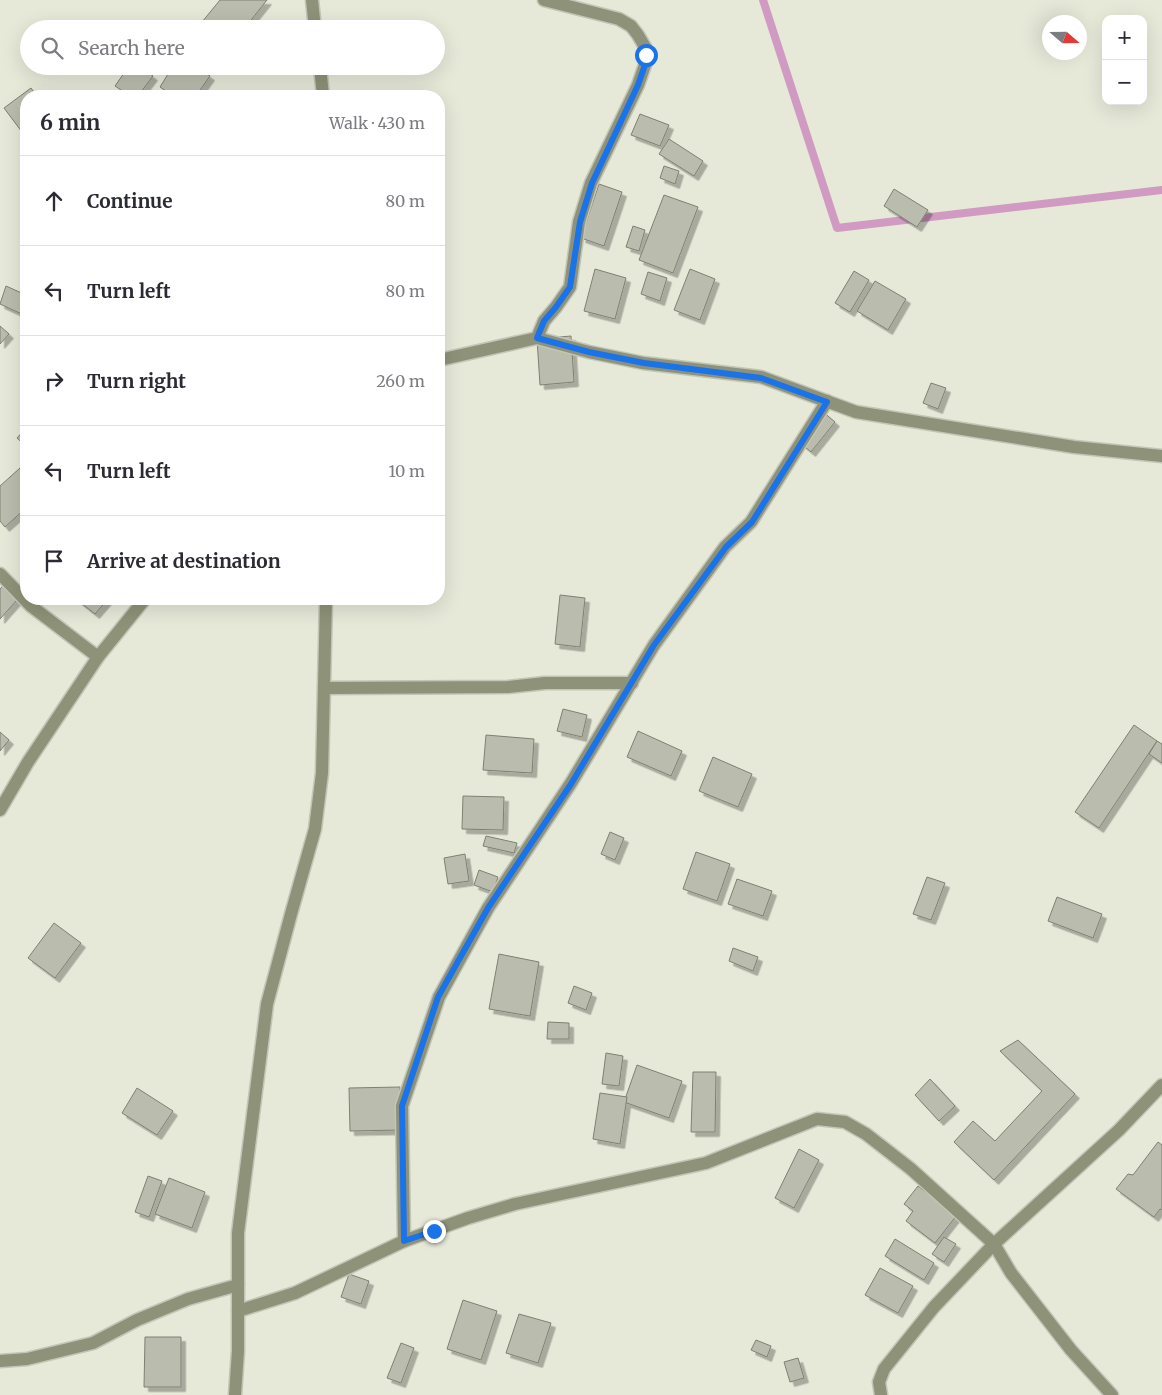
<!DOCTYPE html>
<meta charset="utf-8">
<style>
:root{--surface:#fff;--page:#f7f7f7;--text:#2b2b33;--muted:#7c7c81;--line:#e1e1e2}
body{margin:0;font-family:Merriweather,serif;background:var(--page);color:var(--text)}
.controls{position:absolute;right:15px;top:15px;display:grid;overflow:hidden;border-radius:10px;box-shadow:0 5px 20px #0002}
.controls button{width:45px;height:45px;display:grid;place-items:center;padding:0;border:0;border-bottom:1px solid var(--line);background:var(--surface);color:var(--text);font:25px sans-serif}
.compass{position:absolute;left:1042px;top:15px;width:45px;height:45px;border-radius:50%;background:var(--surface);box-shadow:0 5px 20px #0002;rotate:110deg}
.stop{position:absolute;width:15px;height:15px;margin:-11px;border:4px solid #1a73e8;border-radius:50%;background:#fff}
.stop.end{background:#1a73e8;border-color:#fff;box-shadow:0 1px 5px #0008}
.list{margin:0;padding:0;list-style:none}
h2{display:flex;justify-content:space-between;align-items:center;height:65px;margin:0;padding:0 20px;font-size:21px}
h2 small{font-size:16px;font-weight:400;color:var(--muted)}
.list li{display:grid;grid-template-columns:32px 1fr auto;gap:15px;align-items:center;box-sizing:border-box;height:90px;padding:0 20px;border-top:1px solid var(--line)}
.list b{display:block;font-size:19px;white-space:nowrap}
.list em{font-size:16px;font-style:normal;color:var(--muted)}
.icon{flex:none;width:28px;height:28px;fill:none;stroke:currentColor;stroke-width:2;stroke-linecap:round;stroke-linejoin:round}
.map{position:relative;flex:none;width:1162px;height:1395px;overflow:hidden}
.search{position:absolute;background:var(--surface);box-shadow:0 5px 20px #0002;left:20px;top:20px;width:425px;height:55px;display:flex;align-items:center;gap:12px;box-sizing:border-box;padding:0 18px;border-radius:28px;color:var(--muted);font-size:19px}
.panel{position:absolute;background:var(--surface);box-shadow:0 5px 20px #0002;left:20px;top:90px;width:425px;height:515px;border-radius:20px}
.map>svg:first-child{display:block}
</style>
<div class="map">
<svg width="1162" height="1395" viewBox="0 0 1162 1395">
<defs>
<filter id="shadow"><feDropShadow dx="4.5" dy="4.5" stdDeviation="0" flood-color="#0004"/></filter>
</defs>
<rect width="100%" height="100%" fill="#e6e8d8"/>
<g fill="none" stroke-linecap="round" stroke-linejoin="round">
<path stroke="#d09ac2" stroke-width="8" d="M763,0L837,228L1162,190"/>
</g>
<g fill="#babdad" stroke="#7e8071" filter="url(#shadow)">
<path d="M220,0H267L244,29H211L202,22Z"/>
<path d="M129,66H139L153,76L138,96H130L115,86Z"/>
<path d="M173,66H195L210,76L196,96H173L160,87Z"/>
<path d="M31,88L37,96H26V129L22,132L4,108Z"/>
<path d="M640,114L669,125L660,146L631,135Z"/>
<path d="M669,139L703,161L694,176L659,154Z"/>
<path d="M664,166L679,171L675,184L660,178Z"/>
<path d="M599,184L622,192L604,246L581,238Z"/>
<path d="M894,189L928,210L917,227L884,206Z"/>
<path d="M664,195L698,207L673,273L639,260Z"/>
<path d="M633,226L645,230L639,251L626,247Z"/>
<path d="M595,269L626,278L615,319L584,311Z"/>
<path d="M690,269L715,279L700,320L674,310Z"/>
<path d="M854,271L869,280L850,312L835,303Z"/>
<path d="M648,272L667,278L660,301L641,294Z"/>
<path d="M875,281L906,299L888,330L857,311Z"/>
<path d="M6,286L26,295V316L0,304Z"/>
<path d="M0,326L9,334L0,344Z"/>
<path d="M571,336L574,382L540,385L537,339Z"/>
<path d="M931,383L946,388L938,409L923,403Z"/>
<path d="M822,411L835,422L811,452L798,441Z"/>
<path d="M26,428V446L17,438Z"/>
<path d="M20,468L26,476V508L5,527L0,521V486Z"/>
<path d="M10,578L25,591L0,619V589Z"/>
<path d="M560,595L585,598L580,647L555,644Z"/>
<path d="M76,599H108L95,614Z"/>
<path d="M563,709L587,715L582,737L557,731Z"/>
<path d="M1134,725L1157,741L1099,828L1075,812Z"/>
<path d="M638,731L682,751L671,776L627,757Z"/>
<path d="M0,732L9,740L0,751Z"/>
<path d="M486,735L534,739L532,773L483,770Z"/>
<path d="M1157,741L1162,744V763L1149,754Z"/>
<path d="M713,757L752,774L738,807L699,791Z"/>
<path d="M463,796L504,797L503,830L462,829Z"/>
<path d="M610,832L624,838L615,860L601,854Z"/>
<path d="M486,836L517,843L514,853L483,846Z"/>
<path d="M696,852L730,864L717,901L683,889Z"/>
<path d="M465,854L469,881L448,884L444,858Z"/>
<path d="M479,870L498,877L493,892L474,885Z"/>
<path d="M927,877L945,883L931,920L913,914Z"/>
<path d="M737,879L772,891L763,916L728,904Z"/>
<path d="M1057,897L1102,914L1093,938L1048,921Z"/>
<path d="M54,923L81,943L55,978L28,958Z"/>
<path d="M733,948L758,957L753,971L729,961Z"/>
<path d="M499,954L539,962L530,1016L489,1009Z"/>
<path d="M574,986L592,993L586,1010L568,1003Z"/>
<path d="M548,1022L569,1023V1039H547Z"/>
<path d="M1018,1040L1075,1094L994,1180L954,1142L973,1121L995,1141L1042,1091L1000,1051Z"/>
<path d="M606,1053L623,1056L619,1086L602,1084Z"/>
<path d="M637,1065L682,1081L669,1118L624,1102Z"/>
<path d="M693,1072H716L715,1132H691Z"/>
<path d="M930,1079L955,1106L939,1121L915,1095Z"/>
<path d="M400,1087L401,1130L350,1131L349,1088Z"/>
<path d="M137,1088L173,1111L157,1135L122,1113Z"/>
<path d="M600,1093L627,1097L620,1144L593,1139Z"/>
<path d="M1158,1142L1162,1145V1210L1160,1209L1154,1217L1116,1189L1128,1174L1133,1175Z"/>
<path d="M799,1149L819,1160L794,1208L775,1198Z"/>
<path d="M148,1176L162,1181L149,1217L135,1212Z"/>
<path d="M169,1178L205,1192L192,1228L155,1214Z"/>
<path d="M918,1186L957,1215L935,1243L906,1221L913,1211L904,1204Z"/>
<path d="M944,1237L956,1244L944,1262L932,1254Z"/>
<path d="M895,1239L934,1263L924,1280L885,1256Z"/>
<path d="M880,1268L913,1286L898,1313L865,1295Z"/>
<path d="M349,1274L369,1281L361,1304L341,1297Z"/>
<path d="M463,1300L497,1311L481,1360L447,1349Z"/>
<path d="M519,1314L551,1323L538,1363L506,1353Z"/>
<path d="M145,1337H181V1387H144Z"/>
<path d="M756,1340L771,1346L767,1357L751,1350Z"/>
<path d="M401,1343L414,1348L401,1383L387,1378Z"/>
<path d="M798,1358L804,1378L790,1382L784,1362Z"/>
</g>
<g fill="none" stroke-linecap="round" stroke-linejoin="round">
<g stroke="#c3c5b7" stroke-width="15">
<g id="minor">
<path d="M312,0L315,29"/>
<path d="M320,66L323,96"/>
<path d="M537,338L589,352L643,363L761,377L856,412L1074,447L1162,456"/>
<path d="M439,360L537,338L544,321L556,307L570,287L579,222L591,183L638,85L646,62V55L645,47L638,35L631,26L619,19L544,0"/>
<path d="M0,574L31,606L98,657"/>
<path d="M324,688L508,687L545,683H632"/>
<path d="M0,810L28,762L98,657L145,599"/>
<path d="M404,1241L402,1106L439,997L488,908L571,783L654,645L725,547L751,522L827,401"/>
<path d="M238,1311L295,1293L404,1241L468,1218L515,1204L706,1163L817,1119L845,1122L866,1134L911,1169L994,1244L1011,1273L1071,1350L1112,1395"/>
<path d="M0,1361L27,1359L93,1343L137,1320L188,1299L238,1285"/>
<path d="M235,1395L238,1351V1233L267,1004L291,914L315,829L322,773L326,599"/>
<path d="M881,1395L879,1382L884,1369L934,1307L994,1244L1119,1130L1162,1085"/>
</g>
</g>
<use href="#minor" stroke="#8e9278" stroke-width="12"/>
</g>
<g fill="none" stroke-linecap="round" stroke-linejoin="round">
<path stroke="#1a73e8" stroke-width="6" d="M434,1231L404,1241L402,1106L438,997L488,908L571,784L654,645L726,547L752,522L827,402L761,378L644,363L589,352L537,338L544,321L556,307L570,287L580,222L592,183L638,85L646,62V55"/>
</g>
</svg>
<div class="controls">
<button>+</button>
<button>−</button>
</div>
<svg class="compass" viewBox="-18 -18 36 36"><path d="M0-13l5 13h-10z" fill="#e53935"/><path d="M0 13l5-13h-10z" fill="#7c7c81"/></svg>
<div class="stop" style="left:646px;top:55px"></div>
<div class="stop end" style="left:434px;top:1231px"></div>
<div class="search"><svg class="icon" aria-label="search" viewBox="0 0 24 24"><circle cx="10" cy="10" r="6"/><path d="M15 15l6 6"/></svg>Search here</div>
<section class="panel">
<h2>6 min<small>Walk · 430 m</small></h2>
<ul class="list">
<li><svg class="icon" aria-label="ahead" viewBox="0 0 24 24"><path d="M12 20V5M6 11l6-6 6 6"/></svg><div><b>Continue</b></div><em>80 m</em></li>
<li><svg class="icon" aria-label="left" viewBox="0 0 24 24"><path d="M17 20v-9H6M10 6l-5 5 5 5"/></svg><div><b>Turn left</b></div><em>80 m</em></li>
<li><svg class="icon" aria-label="right" viewBox="0 0 24 24"><path d="M7 20v-9h11M14 6l5 5-5 5"/></svg><div><b>Turn right</b></div><em>260 m</em></li>
<li><svg class="icon" aria-label="left" viewBox="0 0 24 24"><path d="M17 20v-9H6M10 6l-5 5 5 5"/></svg><div><b>Turn left</b></div><em>10 m</em></li>
<li><svg class="icon" aria-label="arrive" viewBox="0 0 24 24"><path d="M6 21V4h12l-3 4 3 4H6"/></svg><div><b>Arrive at destination</b></div></li>
</ul>
</section>
</div>
